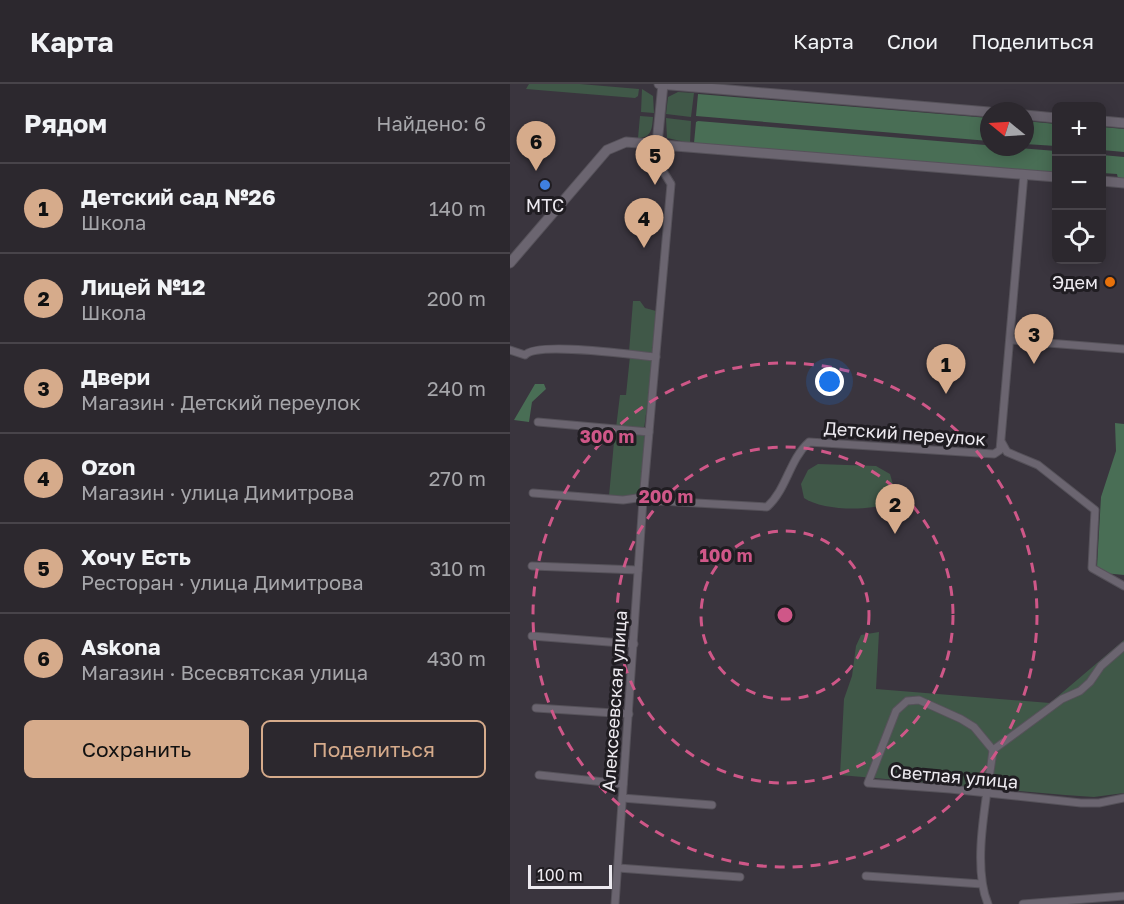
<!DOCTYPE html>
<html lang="ru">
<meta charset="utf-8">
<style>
:root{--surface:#2c282e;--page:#343036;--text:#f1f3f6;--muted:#a6a6aa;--line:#48444a;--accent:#d6ab8b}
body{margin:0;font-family:"Golos Text",sans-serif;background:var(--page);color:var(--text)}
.controls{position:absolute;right:18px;top:18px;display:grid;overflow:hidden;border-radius:9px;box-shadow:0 3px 15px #0003}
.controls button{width:54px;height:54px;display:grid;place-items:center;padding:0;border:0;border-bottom:2px solid var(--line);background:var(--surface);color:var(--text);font:30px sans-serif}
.compass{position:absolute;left:470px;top:18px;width:54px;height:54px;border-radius:50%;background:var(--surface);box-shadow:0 3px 15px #0003;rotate:288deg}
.scale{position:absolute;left:18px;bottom:15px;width:84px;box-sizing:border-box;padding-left:6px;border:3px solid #edeaf0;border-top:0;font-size:16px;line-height:21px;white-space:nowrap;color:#edeaf0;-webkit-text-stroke:4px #201d22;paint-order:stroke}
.you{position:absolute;left:320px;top:298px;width:21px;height:21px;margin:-15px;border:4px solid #fff;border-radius:50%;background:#1a73e8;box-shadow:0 0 0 9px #1a73e833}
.badge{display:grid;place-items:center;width:39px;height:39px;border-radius:50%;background:var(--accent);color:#111;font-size:20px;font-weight:700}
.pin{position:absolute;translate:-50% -50px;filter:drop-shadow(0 2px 3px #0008)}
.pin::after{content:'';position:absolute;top:32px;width:21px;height:18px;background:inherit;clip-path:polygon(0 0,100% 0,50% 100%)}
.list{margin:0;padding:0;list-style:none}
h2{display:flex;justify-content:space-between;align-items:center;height:78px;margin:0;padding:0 24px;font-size:26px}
h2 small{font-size:20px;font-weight:400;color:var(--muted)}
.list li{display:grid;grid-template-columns:39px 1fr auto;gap:18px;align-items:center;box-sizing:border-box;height:90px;padding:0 24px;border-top:2px solid var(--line)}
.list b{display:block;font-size:22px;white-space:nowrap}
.list p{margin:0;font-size:20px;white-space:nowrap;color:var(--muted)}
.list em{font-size:20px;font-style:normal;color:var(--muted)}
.actions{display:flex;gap:12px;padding:18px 24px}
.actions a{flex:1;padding:14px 0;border:2px solid var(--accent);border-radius:9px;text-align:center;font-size:21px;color:var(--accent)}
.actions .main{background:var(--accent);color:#111}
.icon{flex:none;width:33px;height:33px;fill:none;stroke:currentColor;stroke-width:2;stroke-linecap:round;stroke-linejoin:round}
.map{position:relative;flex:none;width:614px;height:820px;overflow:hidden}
header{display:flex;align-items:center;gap:36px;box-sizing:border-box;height:84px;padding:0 30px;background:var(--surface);border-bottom:2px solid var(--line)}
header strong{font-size:28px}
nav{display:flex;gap:33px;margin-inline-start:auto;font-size:21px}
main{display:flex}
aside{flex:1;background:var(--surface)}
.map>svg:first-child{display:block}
</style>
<header>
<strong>Карта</strong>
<nav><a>Карта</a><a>Слои</a><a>Поделиться</a></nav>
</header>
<main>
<aside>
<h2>Рядом<small>Найдено: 6</small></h2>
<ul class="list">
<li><span class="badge">1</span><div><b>Детский сад №26</b><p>Школа</p></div><em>140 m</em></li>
<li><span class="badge">2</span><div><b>Лицей №12</b><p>Школа</p></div><em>200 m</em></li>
<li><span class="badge">3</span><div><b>Двери</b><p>Магазин · Детский переулок</p></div><em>240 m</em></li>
<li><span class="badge">4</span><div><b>Ozon</b><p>Магазин · улица Димитрова</p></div><em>270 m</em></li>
<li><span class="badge">5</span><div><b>Хочу Есть</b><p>Ресторан · улица Димитрова</p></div><em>310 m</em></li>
<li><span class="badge">6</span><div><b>Askona</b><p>Магазин · Всесвятская улица</p></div><em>430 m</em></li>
</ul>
<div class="actions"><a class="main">Сохранить</a><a>Поделиться</a></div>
</aside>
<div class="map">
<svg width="614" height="820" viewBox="0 0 614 820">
<rect width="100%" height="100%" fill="#3a353e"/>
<g fill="#405848">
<path d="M19,0H70L129,5L128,12L125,14L16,5Z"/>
<path d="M132,5L143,12L144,29L131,28Z"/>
<path d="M168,8L184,9L181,33L156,30L158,13Z"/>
<path d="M130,32L143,33C142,44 142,54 128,54Z"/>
<path d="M156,34L181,37L180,59L157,54Z"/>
<path d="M123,217H130L135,224L146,227L143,267L141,270L119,268Z"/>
<path d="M120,272L140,274L143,278L134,345L106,344L110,311H116Z"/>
<path d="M105,347L136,349L130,412H99Z"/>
<path d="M308,380L366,382L380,390L384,404L377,419C358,428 311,426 294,414L291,400L298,386Z"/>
<path d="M369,548L366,605L540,619L614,556V709L584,713L555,711L330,691L334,615L342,592L346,562L351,551Z"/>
</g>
<g fill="#496e55">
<path d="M188,10L479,34V57L186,32Z"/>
<path d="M188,37L546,67V90L184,59L186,38Z"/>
<path d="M515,37L546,40V62L515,60Z"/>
<path d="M592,43L614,45V68L592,66Z"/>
<path d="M592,71L614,73V95H608L607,90L592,89Z"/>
<path d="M25,300H34L36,305L22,318L19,338L4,336Z"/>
<path d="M605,339L614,340V491L594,489L587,483L591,413L606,367Z"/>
</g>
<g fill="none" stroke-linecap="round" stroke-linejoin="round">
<g stroke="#56525a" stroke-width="9">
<g id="street">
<path d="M147,60L146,76L161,100L133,416L257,423C277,405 279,376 299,358L484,370L490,366L514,90"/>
<path d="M501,256L614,265"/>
<path d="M0,266L15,271C27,257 123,271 146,273"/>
<path d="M28,338L139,348"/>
<path d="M492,359L497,368L528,381L585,426L582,484L614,502"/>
<path d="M23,409L113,416L134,413"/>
<path d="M22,482L128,486"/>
<path d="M22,552L124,560"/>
<path d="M26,624L119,630"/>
<path d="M483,666L464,643L451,635L409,616L397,617L386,627L358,699L440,705L571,719H589L614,714"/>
<path d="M29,691L113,700"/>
<path d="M112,714L202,721"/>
<path d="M108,784L230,793"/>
<path d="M356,792L472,800"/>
<path d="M105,820L133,416"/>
<path d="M478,820C461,780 478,709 483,666L552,615L570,607L580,598L591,582L614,562"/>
<path d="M513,820L614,812"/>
</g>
</g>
<g stroke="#56525a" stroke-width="11">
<g id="secondary">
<path d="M149,0L479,28"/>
<path d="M515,31L546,34"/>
<path d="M592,37L614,39"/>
<path d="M147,60L153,0"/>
<path d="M592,97L614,99"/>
<path d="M0,179L97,66L116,58L546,93"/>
</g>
</g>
<use href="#street" stroke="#6b6570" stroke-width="7"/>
<use href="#secondary" stroke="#6b6570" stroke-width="9"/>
</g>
<g fill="none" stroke="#cf5788" stroke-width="3" stroke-dasharray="10 8">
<circle cx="275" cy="531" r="84"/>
<circle cx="275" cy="531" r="168"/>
<circle cx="275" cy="531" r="252"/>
</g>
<circle fill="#3f7fe0" stroke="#201d22" stroke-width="2" cx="35" cy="101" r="6"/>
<circle fill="#e8710a" stroke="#201d22" stroke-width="2" cx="600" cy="198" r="6"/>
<g text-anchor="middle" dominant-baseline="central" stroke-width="6" stroke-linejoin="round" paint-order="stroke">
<g font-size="18" fill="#edeaf0" stroke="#201d22">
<text x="35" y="121">МТС</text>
<text x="588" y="198" text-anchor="end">Эдем</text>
</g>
<g font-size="18" fill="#edeaf0" stroke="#201d22">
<text transform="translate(395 349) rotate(4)">Детский переулок</text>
<text transform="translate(104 617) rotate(-86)">Алексеевская улица</text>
<text transform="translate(444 692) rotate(5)">Светлая улица</text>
</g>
</g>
<circle cx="275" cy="531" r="9" fill="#cf5788" stroke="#201d22" stroke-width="3"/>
<g font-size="18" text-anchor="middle" font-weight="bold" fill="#cf5788" stroke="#201d22" stroke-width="6" stroke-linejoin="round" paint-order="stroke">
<text x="97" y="359">300 m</text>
<text x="156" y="419">200 m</text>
<text x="216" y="478">100 m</text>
</g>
</svg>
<div class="controls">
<button>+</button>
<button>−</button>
<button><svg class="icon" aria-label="locate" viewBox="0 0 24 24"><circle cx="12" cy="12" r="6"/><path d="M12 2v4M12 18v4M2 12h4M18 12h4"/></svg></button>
</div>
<svg class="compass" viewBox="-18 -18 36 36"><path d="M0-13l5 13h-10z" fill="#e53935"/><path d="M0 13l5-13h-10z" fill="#a6a6aa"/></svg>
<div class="scale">100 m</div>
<div class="you"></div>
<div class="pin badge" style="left:436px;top:310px">1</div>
<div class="pin badge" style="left:385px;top:450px">2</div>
<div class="pin badge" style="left:524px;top:280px">3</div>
<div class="pin badge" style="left:134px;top:164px">4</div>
<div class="pin badge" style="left:145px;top:101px">5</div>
<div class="pin badge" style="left:26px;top:87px">6</div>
</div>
</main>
